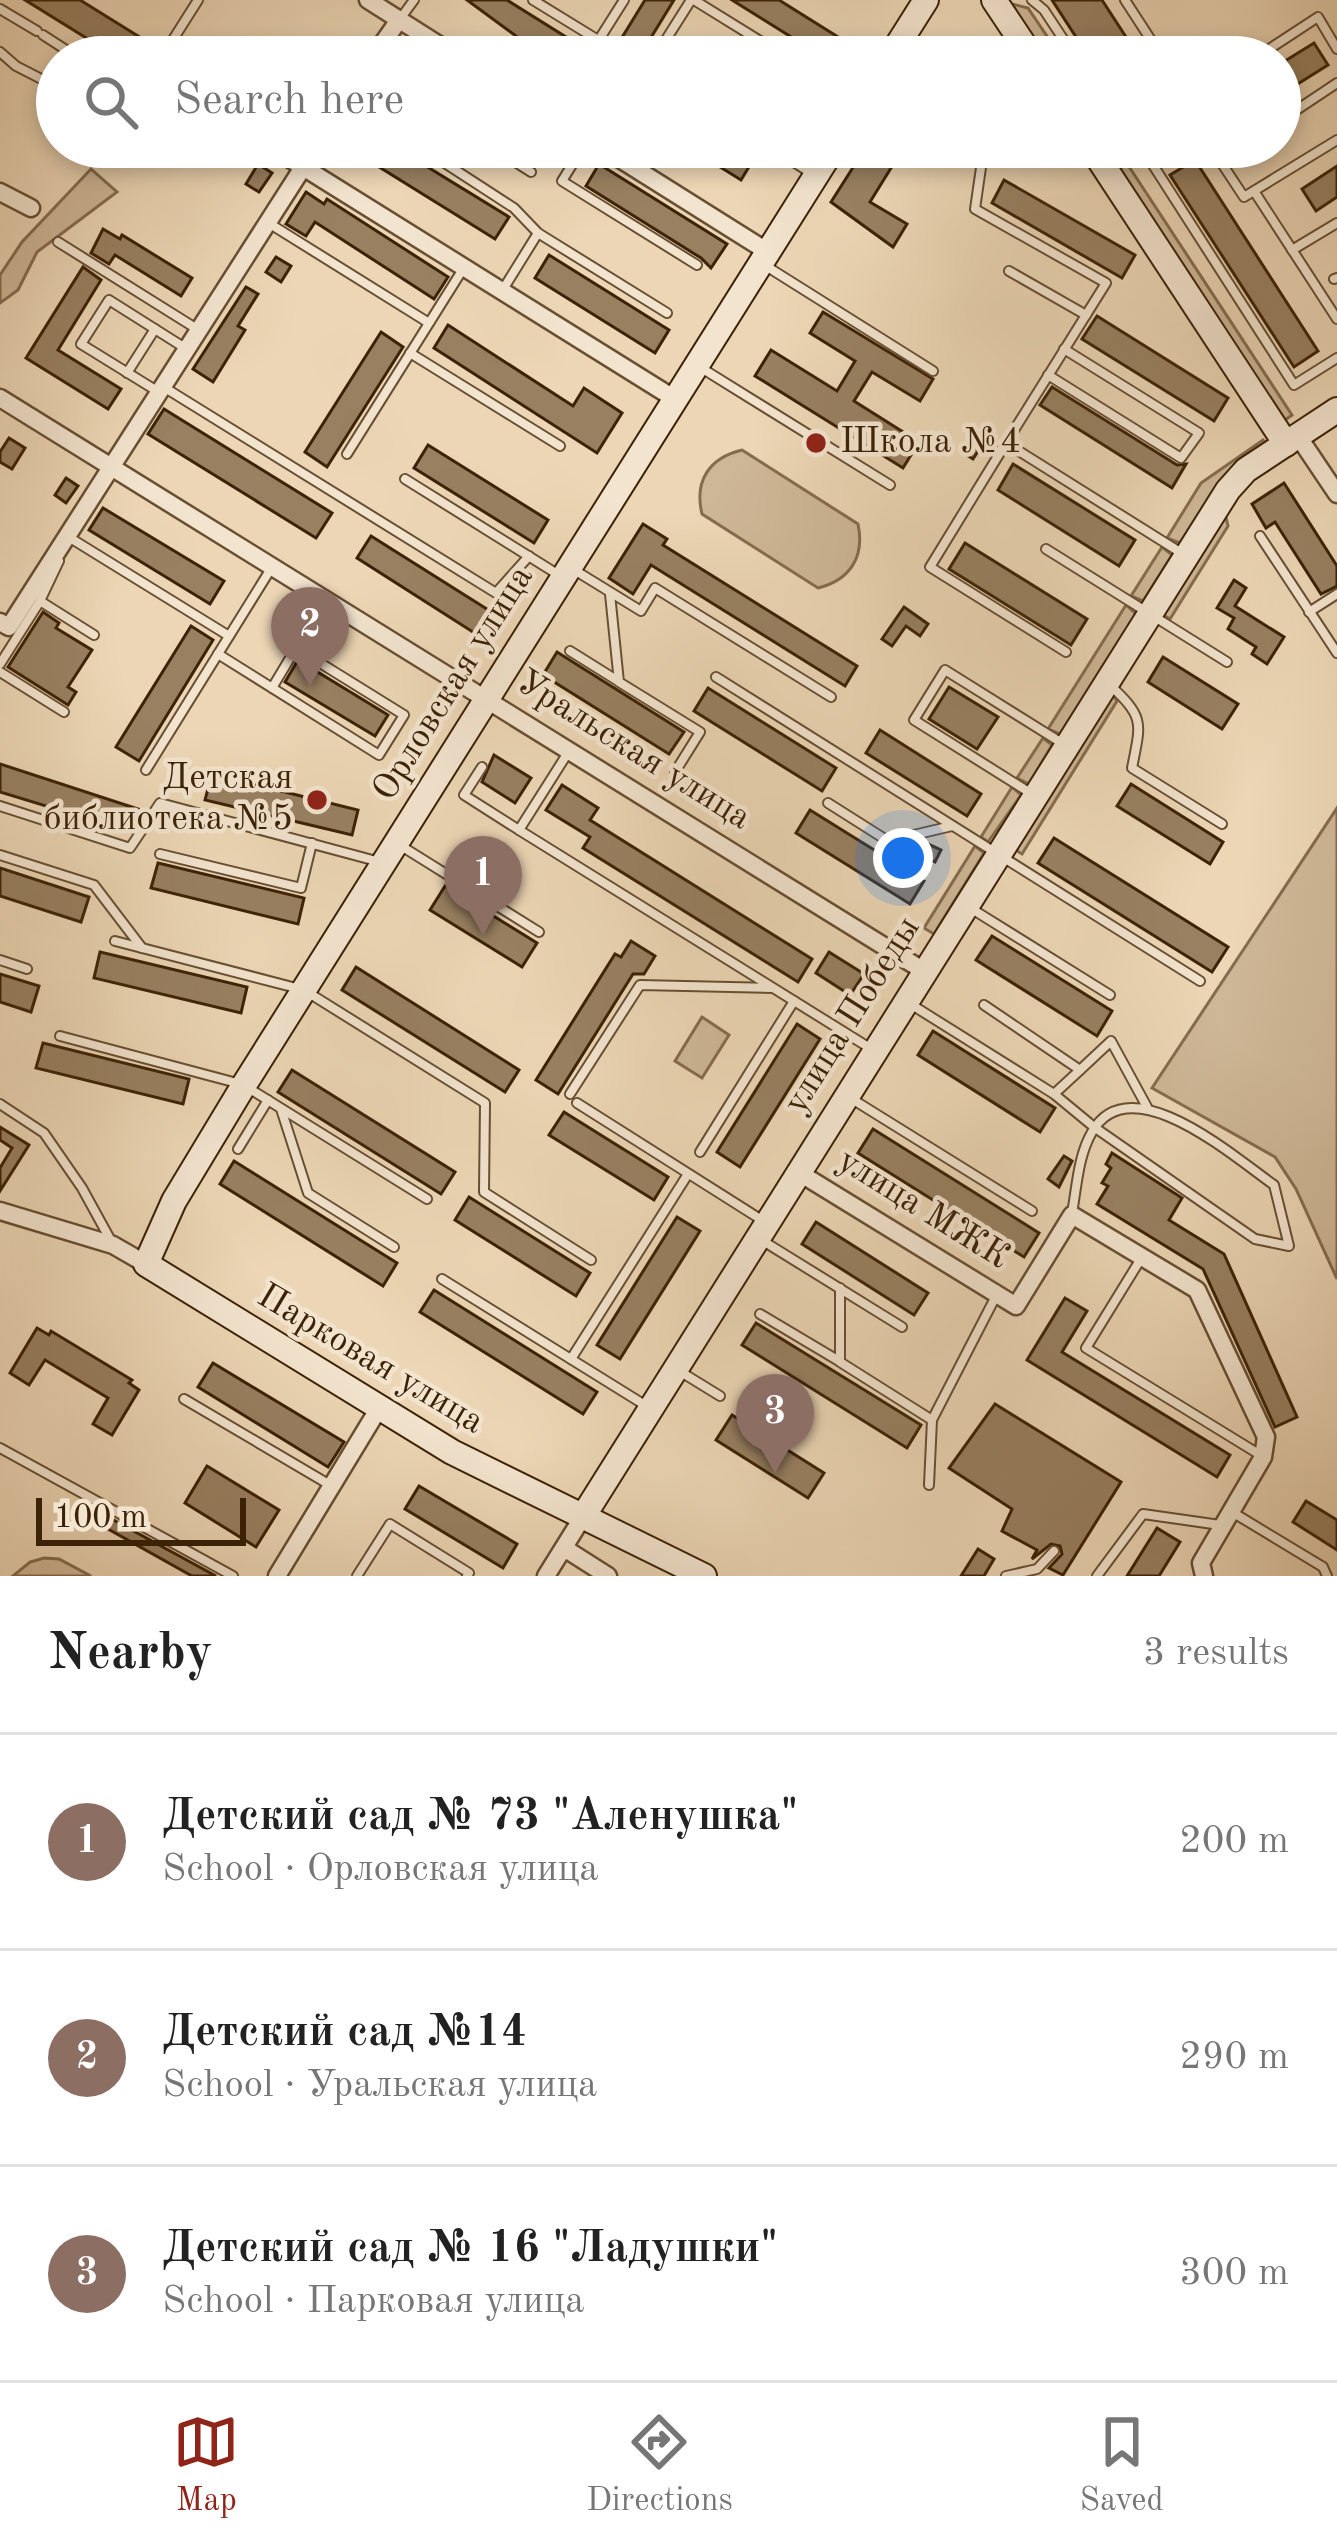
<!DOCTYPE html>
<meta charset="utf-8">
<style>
:root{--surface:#fff;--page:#f2f2f2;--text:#222;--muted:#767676;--line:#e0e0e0;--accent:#8f2418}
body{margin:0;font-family:"Old Standard TT",serif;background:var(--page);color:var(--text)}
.scale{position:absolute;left:36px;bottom:30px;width:210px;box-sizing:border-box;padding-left:12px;border:6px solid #3c2206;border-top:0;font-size:33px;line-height:42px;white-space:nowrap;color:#3c2206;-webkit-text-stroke:9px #f3e4cf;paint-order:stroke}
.you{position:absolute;left:903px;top:858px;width:42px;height:42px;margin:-30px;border:9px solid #fff;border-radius:50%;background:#1a73e8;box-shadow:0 0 0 18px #1a73e833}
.badge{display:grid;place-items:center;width:78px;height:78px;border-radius:50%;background:var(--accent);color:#fff;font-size:39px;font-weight:700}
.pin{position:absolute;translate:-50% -99px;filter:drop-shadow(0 3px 6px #0008)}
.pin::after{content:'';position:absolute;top:63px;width:42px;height:36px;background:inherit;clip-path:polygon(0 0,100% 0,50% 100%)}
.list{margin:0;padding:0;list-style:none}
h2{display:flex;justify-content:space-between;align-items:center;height:156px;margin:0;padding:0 48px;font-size:51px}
h2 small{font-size:39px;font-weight:400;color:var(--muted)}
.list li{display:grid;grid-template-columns:78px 1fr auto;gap:36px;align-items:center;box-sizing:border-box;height:216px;padding:0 48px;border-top:3px solid var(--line)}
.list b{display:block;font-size:45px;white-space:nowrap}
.list p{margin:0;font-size:39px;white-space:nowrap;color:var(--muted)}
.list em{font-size:39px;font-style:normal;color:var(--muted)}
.icon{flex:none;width:66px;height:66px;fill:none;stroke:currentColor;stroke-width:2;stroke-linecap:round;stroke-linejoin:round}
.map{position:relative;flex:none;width:1337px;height:1576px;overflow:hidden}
.search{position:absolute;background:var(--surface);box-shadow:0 6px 18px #0003;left:36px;right:36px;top:36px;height:132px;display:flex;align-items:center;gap:30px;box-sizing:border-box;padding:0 42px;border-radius:66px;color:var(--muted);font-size:45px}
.sheet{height:804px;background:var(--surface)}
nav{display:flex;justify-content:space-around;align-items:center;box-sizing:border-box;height:168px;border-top:3px solid var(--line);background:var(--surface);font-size:33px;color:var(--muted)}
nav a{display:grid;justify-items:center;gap:6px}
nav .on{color:var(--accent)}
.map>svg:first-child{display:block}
</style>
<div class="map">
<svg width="1337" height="1576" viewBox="0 0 1337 1576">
<rect width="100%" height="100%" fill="#ecd6b5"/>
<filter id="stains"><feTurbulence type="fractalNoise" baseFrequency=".00167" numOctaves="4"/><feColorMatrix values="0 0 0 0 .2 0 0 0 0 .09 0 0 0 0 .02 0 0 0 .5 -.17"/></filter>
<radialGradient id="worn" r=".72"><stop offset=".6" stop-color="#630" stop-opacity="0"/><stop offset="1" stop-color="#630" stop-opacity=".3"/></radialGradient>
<g fill="#ceb797" stroke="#856c4e" stroke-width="3">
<path d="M1012,4L1028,8L1061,57H1043Z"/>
<path d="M1124,159L1292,415L1285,420L1279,418L1120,171Z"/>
<path d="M91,169L117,192L37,252L18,290L0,303V275L22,242Z"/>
<path d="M1263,440L1267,445L1220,483L1180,543L1167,538L1201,483Z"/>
<path d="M742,450L858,524C865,557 850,580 818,588L702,514C694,481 709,458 742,450Z"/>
<path d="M1225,513L1228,526L1170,619L1160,613Z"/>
<path d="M1162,547L1172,555L1143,601L1131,596Z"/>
<path d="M1126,605L1136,614L1060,734L1048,729Z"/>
<path d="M1112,694L1117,701L1022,854L1014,849Z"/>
<path d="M1043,738L1052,745L1029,784L1017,778Z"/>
<path d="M1012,787L1021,795L988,842L981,837Z"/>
<path d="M1337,808V1279L1296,1189L1275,1157L1152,1088Z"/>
<path d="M975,846L984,853L934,934L924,928Z"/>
<path d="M702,1017L729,1035L702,1078L675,1061Z"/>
<path d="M44,1558L59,1559L91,1576H13L30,1562Z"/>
</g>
<g fill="#988061" stroke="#3c2206" stroke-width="3">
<path d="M25,0H80L146,41L136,57H117Z"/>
<path d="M467,0H507L566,37L553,57L539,53Z"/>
<path d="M645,0H674L639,57H610Z"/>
<path d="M732,0H779L846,42L836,57H807L812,50Z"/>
<path d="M1052,0H1102L1139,57H1089Z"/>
<path d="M1314,43L1328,65L1280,95V64Z"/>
<path d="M347,147H395L509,217L495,239Z"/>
<path d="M511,147H547L537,163Z"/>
<path d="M688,147H761L741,180Z"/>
<path d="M866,147H904L870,202L907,224L893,247L831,202Z"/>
<path d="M1195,160L1318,351L1294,367L1170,175Z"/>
<path d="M258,164L272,173L259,192L246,184Z"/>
<path d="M599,164L727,244L711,268L701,258L586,186Z"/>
<path d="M1337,166V197L1316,211L1302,189Z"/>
<path d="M1004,180L1135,255L1122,278L992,203Z"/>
<path d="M306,192L324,204L327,199L448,277L434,299L315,222L306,236L286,224Z"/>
<path d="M103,229L120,239L122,235L192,278L181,296L115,255L109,264L91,253Z"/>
<path d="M549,255L669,330L655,353L535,278Z"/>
<path d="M276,257L291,266L281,282L266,272Z"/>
<path d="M83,267L101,280L58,350L121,389L108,409L26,358Z"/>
<path d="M246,287L258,294L238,326L245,330L213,382L193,369Z"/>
<path d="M823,312L933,379L920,401L872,372L854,401L919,442L903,468L755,376L771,350L837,391L855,361L810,333Z"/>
<path d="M1097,316L1228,398L1214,421L1082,339Z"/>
<path d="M448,325L573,406L584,388L622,413L597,453L434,348Z"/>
<path d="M381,332L403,347L327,467L305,452Z"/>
<path d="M1052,387L1177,465L1186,464L1172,488L1040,405Z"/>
<path d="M164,409L332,513L316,538L148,434Z"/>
<path d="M975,432L986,439L973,459L962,452Z"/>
<path d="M9,438L25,448L12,469L0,462V452Z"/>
<path d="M428,445L548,520L534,543L414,468Z"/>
<path d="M1013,464L1135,540L1119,566L998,490Z"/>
<path d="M66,478L78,486L66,503L55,495Z"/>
<path d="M1284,483L1337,566V586L1321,594L1275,522L1266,528L1252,504Z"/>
<path d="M103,508L224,581L210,604L89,530Z"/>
<path d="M643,524L667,539L663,545L857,666L845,686L651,565L633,594L609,578Z"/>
<path d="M371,536L490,611L476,634L357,558Z"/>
<path d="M965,543L1087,619L1071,645L949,569Z"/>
<path d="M1234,580L1246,588L1235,606L1284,637L1267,664L1252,654L1256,647L1228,629L1234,618L1217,608Z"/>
<path d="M904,607L928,624L920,636L906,626L892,646L882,639Z"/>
<path d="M43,612L59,623L56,628L92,650L68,687L76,692L68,705L8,667Z"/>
<path d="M191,626L213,640L139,761L116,747Z"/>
<path d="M557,652L684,732L669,754L543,675Z"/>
<path d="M1163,657L1238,704L1222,729L1148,682Z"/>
<path d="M298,660L388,715L375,736L285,682Z"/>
<path d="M949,687L998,717L977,749L929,719Z"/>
<path d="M708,688L836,768L822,791L694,711Z"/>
<path d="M880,730L981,794L967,816L866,753Z"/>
<path d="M494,755L531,778L515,803L482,782Z"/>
<path d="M0,764L138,809L131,832L0,792Z"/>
<path d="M212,774L358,810L352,835L205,800Z"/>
<path d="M1131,784L1223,842L1210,864L1117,806Z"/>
<path d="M562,785L598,808L590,820L812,959L798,982L583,848L590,837L546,810Z"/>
<path d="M810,810L924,881L910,904L796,833Z"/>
<path d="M1054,838L1228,947L1212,972L1038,863Z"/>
<path d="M922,841L941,850L935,862L916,852Z"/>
<path d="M158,863L304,898L298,924L151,888Z"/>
<path d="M0,868L89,897L81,922L0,896Z"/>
<path d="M445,886L537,943L522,967L430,910Z"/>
<path d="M992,936L1112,1011L1097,1036L976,960Z"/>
<path d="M631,941L655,956L644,974H633L558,1094L536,1080L615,954L621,957Z"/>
<path d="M100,952L247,987L241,1013L94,978Z"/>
<path d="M829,952L864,974L850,995L816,973Z"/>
<path d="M356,967L519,1070L505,1092L342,990Z"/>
<path d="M0,974L39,986L31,1012L0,1002Z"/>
<path d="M797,1024L820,1039L740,1167L717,1152Z"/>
<path d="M933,1031L1055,1108L1040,1132L918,1055Z"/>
<path d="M43,1043L189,1079L183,1104L36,1068Z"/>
<path d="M292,1070L455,1172L441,1194L278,1092Z"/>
<path d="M564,1112L668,1177L654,1200L549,1135Z"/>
<path d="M0,1127L29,1145L0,1191V1168L12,1148L0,1140Z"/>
<path d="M873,1129L1039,1233L1024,1257L858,1153Z"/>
<path d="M1112,1153L1182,1198L1169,1220L1224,1254L1297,1417L1275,1427L1203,1269L1097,1204L1108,1186L1102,1183L1111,1168L1106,1164Z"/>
<path d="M1064,1156L1072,1161L1059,1187L1048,1179Z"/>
<path d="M234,1161L397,1263L383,1286L220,1184Z"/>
<path d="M469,1197L590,1273L576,1296L455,1220Z"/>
<path d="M677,1217L700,1231L620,1359L597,1345Z"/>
<path d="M816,1222L928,1293L914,1315L802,1244Z"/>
<path d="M434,1290L597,1392L583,1414L420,1312Z"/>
<path d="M1065,1298L1087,1311L1062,1352L1230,1455L1217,1477L1027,1360Z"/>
<path d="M756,1323L921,1425L907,1448L742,1345Z"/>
<path d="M37,1328L49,1335L51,1331L132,1380L129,1383L139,1390L112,1435L93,1424L108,1398L45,1360L29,1385L10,1373Z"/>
<path d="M213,1363L344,1442L328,1467L198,1387Z"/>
<path d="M995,1404L1121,1482L1063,1575L1049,1568L1062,1554L1060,1546L1051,1544L1032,1559L1037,1550L1002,1531L1012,1509L949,1468Z"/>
<path d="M732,1415L824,1473L808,1498L716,1440Z"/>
<path d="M207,1466L279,1510L256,1547L185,1503Z"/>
<path d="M419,1486L517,1544L503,1568L405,1509Z"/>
<path d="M1306,1501L1337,1520V1550L1293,1522Z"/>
<path d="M97,1511L216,1576H192L92,1520Z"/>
<path d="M1157,1528L1180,1542L1159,1576H1127Z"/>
<path d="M978,1549L994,1559L984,1576H961Z"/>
</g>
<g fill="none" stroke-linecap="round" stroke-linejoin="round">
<g stroke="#684f32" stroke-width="12">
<g id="lane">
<path d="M533,0L598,40"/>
<path d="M694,0L786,57"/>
<path d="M1032,0L1044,10L1075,57"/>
<path d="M1125,0L1162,57"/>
<path d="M0,9L37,31"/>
<path d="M400,19L414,0"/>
<path d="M43,35L77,57"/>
<path d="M0,52L16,66L57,87"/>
<path d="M162,57L198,0"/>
<path d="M588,57L624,0"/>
<path d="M655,57L691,0"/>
<path d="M1257,57L1318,17L1337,49"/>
<path d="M1280,121L1337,83"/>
<path d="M420,147L514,208L538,233L667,313"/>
<path d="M492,147L531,172"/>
<path d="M583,147L562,181L697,265"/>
<path d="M770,147L814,175"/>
<path d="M984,147L975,209L1106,283L1006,443L1183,554"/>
<path d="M1001,147L1022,161"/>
<path d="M1179,147L1153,165L1294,385L1337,358"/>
<path d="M1211,147L1244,197L1337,140"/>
<path d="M1235,147H1240"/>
<path d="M1101,159L1120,147"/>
<path d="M1254,191L1337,319"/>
<path d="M267,222L429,323"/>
<path d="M58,242L197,329"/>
<path d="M1292,250L1337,223"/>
<path d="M766,266L933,371"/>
<path d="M1009,271L1086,315"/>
<path d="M1334,279L1337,278"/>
<path d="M502,291L538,233"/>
<path d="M410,353L560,446"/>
<path d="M703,369L890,485"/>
<path d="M127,373L155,329"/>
<path d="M1048,375L1181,458L1199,433L1064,349"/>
<path d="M162,386L496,593L529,556"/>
<path d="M157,391L81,344L109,300L185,348"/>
<path d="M1006,443L930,567L1066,652"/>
<path d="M347,454L463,269"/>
<path d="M405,479L562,577"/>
<path d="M67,536L229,636"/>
<path d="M1260,536L1337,653"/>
<path d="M1046,549L1227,662"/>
<path d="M576,571L641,611L655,588L831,697"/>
<path d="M610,594L619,682L700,732L675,772"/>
<path d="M40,601L94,635"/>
<path d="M1309,612L1337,594"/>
<path d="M570,651L618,681"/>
<path d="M218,654L379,755L404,715L296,648L272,688"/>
<path d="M0,664L40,601L59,561"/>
<path d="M0,672L64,712"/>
<path d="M716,677L1200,981"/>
<path d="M1110,685C1145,718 1141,722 1132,768L1222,824"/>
<path d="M482,767L464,795L519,830L569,751"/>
<path d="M146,770L272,567"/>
<path d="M1032,794L914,720L945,670L1065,745"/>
<path d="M828,803L888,841L952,826"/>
<path d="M0,806L130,848L160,803L380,862"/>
<path d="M519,830L873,1050"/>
<path d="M398,844L539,932"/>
<path d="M160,854L301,888L312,843"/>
<path d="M0,855L94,885L142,948"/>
<path d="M972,909L1110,995"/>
<path d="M115,941L304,990L485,1103L484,1192L591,1260"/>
<path d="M0,960L27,969"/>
<path d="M912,1005L1054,1094"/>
<path d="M984,1005L1080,1070L1054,1094L1094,1127L1255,1239L1289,1246L1274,1185C1234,1157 1130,1065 1092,1132C1078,1156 1077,1186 1072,1213"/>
<path d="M60,1036L237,1083"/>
<path d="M1080,1070L1111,1041L1147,1107"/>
<path d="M250,1089L427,1199"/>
<path d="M570,1094L640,985L771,988"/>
<path d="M852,1099L1032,1211"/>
<path d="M577,1103L765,1222"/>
<path d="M0,1104L44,1133L82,1188L110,1239"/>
<path d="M281,1109L308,1193L394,1247"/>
<path d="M238,1149L268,1100"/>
<path d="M700,1152L794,1001"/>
<path d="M763,1241L902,1327"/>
<path d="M1142,1257L1086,1348L1262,1456"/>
<path d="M442,1279L648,1407"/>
<path d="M840,1288V1362L932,1420"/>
<path d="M760,1314L839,1361"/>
<path d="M571,1359L688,1174"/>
<path d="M681,1372L720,1396"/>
<path d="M184,1399L330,1485"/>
<path d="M0,1448L233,1576"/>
<path d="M929,1485L932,1420L996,1296"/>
<path d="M1232,1512L1323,1567L1327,1576"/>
<path d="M357,1576L390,1524L469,1573L467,1576"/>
<path d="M1006,1576L1037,1569L1054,1551"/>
<path d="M1097,1576L1143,1514L1220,1525"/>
</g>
</g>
<g stroke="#684f32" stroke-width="21">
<g id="street">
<path d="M368,0L458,57"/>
<path d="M373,57L399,20"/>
<path d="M271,147L675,399"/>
<path d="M601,147L768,252"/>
<path d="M0,192L31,208"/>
<path d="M0,398L924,971"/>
<path d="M1298,436L1337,494"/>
<path d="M0,622L9,627L316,147"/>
<path d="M798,1172L1016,1306L1072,1215L1197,1290L1266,1437L1263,1457L1201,1563L1204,1576"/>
<path d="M0,1211L113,1245L146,1264"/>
<path d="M564,1548L608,1576"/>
<path d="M277,1576L379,1408"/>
<path d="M546,1576L584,1515"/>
</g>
</g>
<g stroke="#3c2206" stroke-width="28">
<g id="secondary">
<path d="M994,0L1032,57"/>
<path d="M890,57L926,0"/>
<path d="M1091,147L1286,444"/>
<path d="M584,1515L1228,490L1246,470L1337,410"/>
<path d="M704,1576L452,1452L146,1264L174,1201L244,1085L834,147"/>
</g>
</g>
<use href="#lane" stroke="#f3e4cf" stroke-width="8"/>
<use href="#street" stroke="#f3e4cf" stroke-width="16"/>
<use href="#secondary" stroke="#f3e4cf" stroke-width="24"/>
</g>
<g fill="#8f2418" stroke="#f3e4cf" stroke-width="4.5">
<circle cx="816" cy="443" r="12"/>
<circle cx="317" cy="800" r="12"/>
</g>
<g text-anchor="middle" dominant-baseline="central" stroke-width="9" stroke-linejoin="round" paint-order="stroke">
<g font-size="36" fill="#3c2206" stroke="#f3e4cf" text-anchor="start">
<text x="840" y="443">Школа №4</text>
<text x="293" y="779" text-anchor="end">Детская<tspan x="293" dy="41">библиотека №5</tspan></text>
</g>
<g font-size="36" fill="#3c2206" stroke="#f3e4cf">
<text transform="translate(454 684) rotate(-58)">Орловская улица</text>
<text transform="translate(633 751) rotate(32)">Уральская улица</text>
<text transform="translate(853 1016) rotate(-58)">улица Победы</text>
<text transform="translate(923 1210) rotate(32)">улица МЖК</text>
<text transform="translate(370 1360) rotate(31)">Парковая улица</text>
</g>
</g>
<rect width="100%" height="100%" filter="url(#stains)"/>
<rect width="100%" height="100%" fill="url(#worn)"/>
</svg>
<div class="scale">100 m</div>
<div class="you"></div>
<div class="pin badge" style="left:483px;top:935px;background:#8d6e63">1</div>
<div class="pin badge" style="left:310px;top:686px;background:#8d6e63">2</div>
<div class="pin badge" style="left:775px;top:1473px;background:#8d6e63">3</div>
<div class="search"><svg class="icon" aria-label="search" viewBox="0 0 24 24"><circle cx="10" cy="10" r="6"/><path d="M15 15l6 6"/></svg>Search here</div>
</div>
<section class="sheet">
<h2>Nearby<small>3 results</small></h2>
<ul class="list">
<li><span class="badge" style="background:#8d6e63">1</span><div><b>Детский сад № 73 &quot;Аленушка&quot;</b><p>School · Орловская улица</p></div><em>200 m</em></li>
<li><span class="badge" style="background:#8d6e63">2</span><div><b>Детский сад №14</b><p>School · Уральская улица</p></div><em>290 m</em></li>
<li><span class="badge" style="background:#8d6e63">3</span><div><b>Детский сад № 16 &quot;Ладушки&quot;</b><p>School · Парковая улица</p></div><em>300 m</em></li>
</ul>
</section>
<nav>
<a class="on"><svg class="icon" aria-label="map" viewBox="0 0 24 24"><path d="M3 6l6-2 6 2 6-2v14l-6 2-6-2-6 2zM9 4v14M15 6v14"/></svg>Map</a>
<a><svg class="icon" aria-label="directions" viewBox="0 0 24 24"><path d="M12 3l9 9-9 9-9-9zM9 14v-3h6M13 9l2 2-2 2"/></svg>Directions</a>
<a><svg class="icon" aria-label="saved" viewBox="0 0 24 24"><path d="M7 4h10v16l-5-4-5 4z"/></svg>Saved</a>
</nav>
